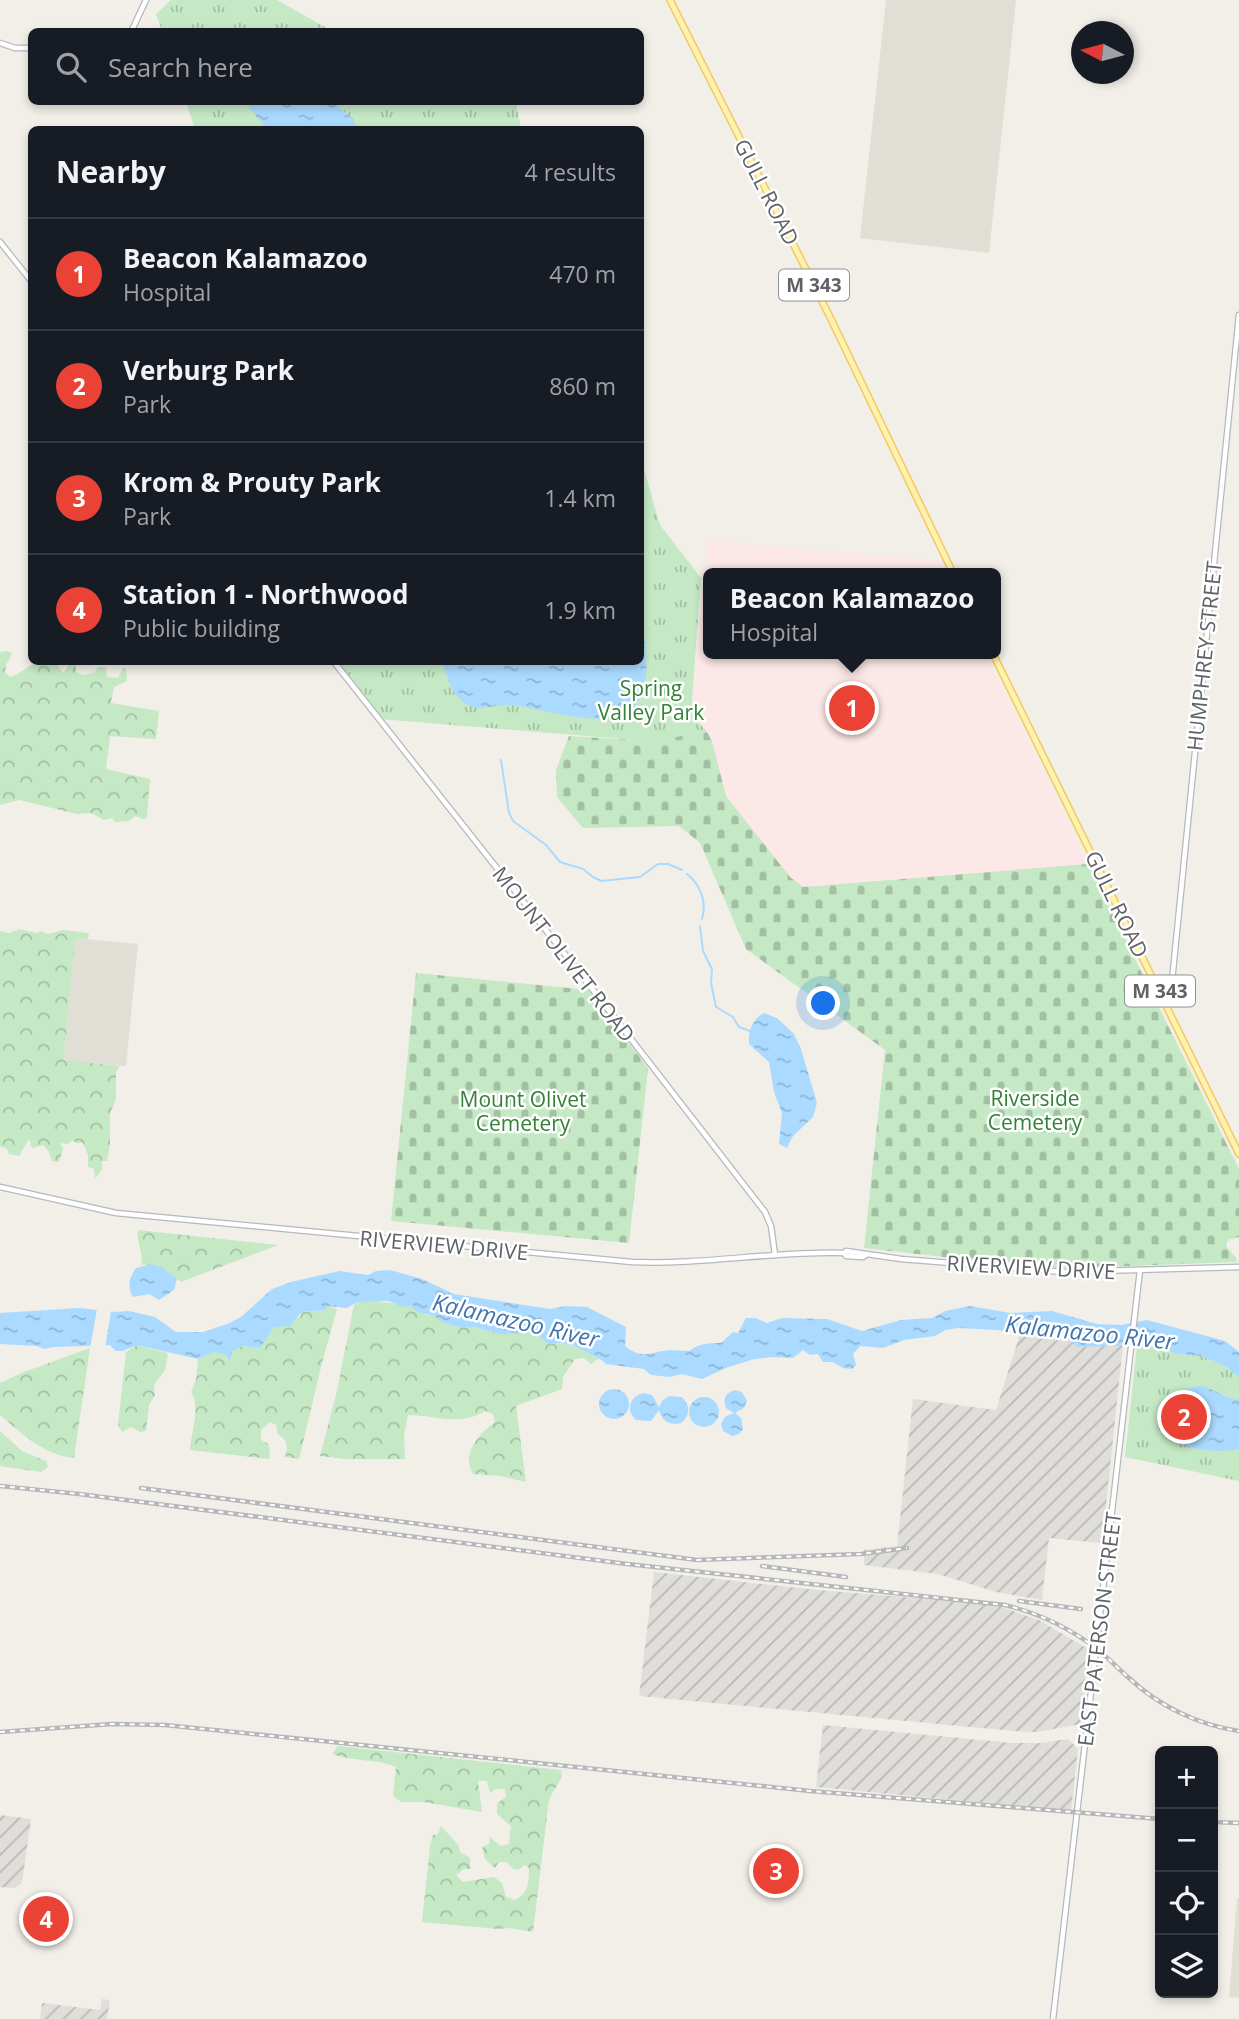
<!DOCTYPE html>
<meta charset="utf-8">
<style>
:root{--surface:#171b24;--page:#242831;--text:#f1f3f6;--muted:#9ea1a6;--line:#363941;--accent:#ea4335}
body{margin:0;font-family:"Open Sans",sans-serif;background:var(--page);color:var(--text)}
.controls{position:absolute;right:21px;bottom:21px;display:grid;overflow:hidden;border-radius:10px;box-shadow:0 4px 10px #0003}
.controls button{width:63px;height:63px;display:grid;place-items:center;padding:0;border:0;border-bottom:2px solid var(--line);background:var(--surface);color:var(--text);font:35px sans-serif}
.compass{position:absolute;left:1071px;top:21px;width:63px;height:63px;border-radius:50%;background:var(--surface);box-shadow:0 4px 10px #0003;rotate:276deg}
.you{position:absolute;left:824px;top:1004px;width:24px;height:24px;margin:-18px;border:5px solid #fff;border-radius:50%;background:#1a73e8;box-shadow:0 0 0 10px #1a73e833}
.badge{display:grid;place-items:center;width:46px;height:46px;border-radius:50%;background:var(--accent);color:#fff;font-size:23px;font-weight:700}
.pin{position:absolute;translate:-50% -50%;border:4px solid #fff;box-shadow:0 2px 7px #0006}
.popup{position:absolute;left:703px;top:568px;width:298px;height:91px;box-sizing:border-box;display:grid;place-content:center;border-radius:10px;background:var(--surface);filter:drop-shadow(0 2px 5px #0005);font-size:23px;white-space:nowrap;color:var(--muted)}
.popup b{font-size:26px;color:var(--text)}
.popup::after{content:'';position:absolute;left:50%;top:100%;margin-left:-14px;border:14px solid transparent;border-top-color:var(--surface)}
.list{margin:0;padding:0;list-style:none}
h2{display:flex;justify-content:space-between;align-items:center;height:91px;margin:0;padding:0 28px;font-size:30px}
h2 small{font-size:23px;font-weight:400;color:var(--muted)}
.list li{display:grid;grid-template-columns:46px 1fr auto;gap:21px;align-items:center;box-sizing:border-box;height:112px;padding:0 28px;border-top:2px solid var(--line)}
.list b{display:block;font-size:26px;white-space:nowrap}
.list p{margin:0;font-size:23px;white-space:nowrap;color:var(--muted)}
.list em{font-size:23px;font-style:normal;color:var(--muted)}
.icon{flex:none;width:38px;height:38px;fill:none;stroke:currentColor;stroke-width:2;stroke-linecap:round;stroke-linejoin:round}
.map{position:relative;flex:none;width:1239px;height:2019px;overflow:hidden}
.search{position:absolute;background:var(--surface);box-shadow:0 4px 10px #0003;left:28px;top:28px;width:616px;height:77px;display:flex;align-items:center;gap:18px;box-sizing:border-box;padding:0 24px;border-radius:10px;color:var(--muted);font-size:26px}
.panel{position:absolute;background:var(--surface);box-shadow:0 4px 10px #0003;left:28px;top:126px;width:616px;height:539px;border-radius:10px}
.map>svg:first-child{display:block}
</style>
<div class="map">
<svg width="1239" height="2019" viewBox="0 0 1239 2019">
<defs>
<pattern id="industrial-furrows" width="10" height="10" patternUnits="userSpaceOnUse" patternTransform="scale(1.75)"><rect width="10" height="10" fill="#e0deda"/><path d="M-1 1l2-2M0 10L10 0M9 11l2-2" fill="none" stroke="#b9b8b5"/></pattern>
<pattern id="forest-crowns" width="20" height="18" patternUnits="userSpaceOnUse" patternTransform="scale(1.75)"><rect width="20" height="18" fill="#c5e8c5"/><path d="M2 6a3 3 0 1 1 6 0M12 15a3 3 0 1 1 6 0" fill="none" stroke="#a3c0a4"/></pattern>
<pattern id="cemetery-stones" width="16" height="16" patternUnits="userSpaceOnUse" patternTransform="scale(1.75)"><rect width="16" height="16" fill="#c5e8c5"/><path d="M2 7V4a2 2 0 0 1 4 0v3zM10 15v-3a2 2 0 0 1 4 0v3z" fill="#a3c0a4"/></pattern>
<pattern id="park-tufts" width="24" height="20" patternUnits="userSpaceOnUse" patternTransform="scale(1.75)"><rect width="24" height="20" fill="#c5e8c5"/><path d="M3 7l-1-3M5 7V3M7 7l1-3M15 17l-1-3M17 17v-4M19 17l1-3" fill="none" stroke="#a3c0a4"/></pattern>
<pattern id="water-ripples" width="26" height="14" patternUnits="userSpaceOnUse" patternTransform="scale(1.75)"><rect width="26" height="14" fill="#aadaff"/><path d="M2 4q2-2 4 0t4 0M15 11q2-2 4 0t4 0" fill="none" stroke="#8eb4d2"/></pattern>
</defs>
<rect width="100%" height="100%" fill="#f1efe8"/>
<g fill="url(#industrial-furrows)">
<path d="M1030,1332L1061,1335L1079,1347L1123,1345L1102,1543L1049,1538L1042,1600L996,1592L938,1574L864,1565V1550L897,1546L913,1399L996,1410L1020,1334Z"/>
<path d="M654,1572L817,1590L969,1602L995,1605L1039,1620L1088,1649L1081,1724L1037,1732L1013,1731L639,1696Z"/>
<path d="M823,1725L1012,1743H1040L1068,1739L1078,1749L1071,1811L816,1787Z"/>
<path d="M0,1815L31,1819L22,1883L15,1888L0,1887Z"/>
<path d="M102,1999L110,2000L107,2019H40L42,2003L100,2010Z"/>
</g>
<g fill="#e1ded6">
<path d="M886,0H1016L989,253L860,238Z"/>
<path d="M75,938L138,944L126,1066L64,1061Z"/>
<path d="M1237,1898H1239V1998L1229,1997Z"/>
</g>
<path fill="#fce8e6" d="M707,540L940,561L946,573H708V654H985L1088,864L803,887L790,877L726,796L712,741L694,717L692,699Z"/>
<g fill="url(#forest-crowns)">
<path d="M8,651L12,654L6,665L5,672L10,677C19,675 27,666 37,662C43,661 50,662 56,662L63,673L71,662L76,665V672L83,675L94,673L98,667H106L107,677L118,678L123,668H126L127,681L114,687L111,703L159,711L156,739L110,736L106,769L150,779L147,818L143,819L135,816L129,821L115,822L112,818L104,820L91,813L77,814L19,800L0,805V652Z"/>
<path d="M19,929L37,933L40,931L48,934L63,930L88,933L89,936L87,939H75L64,1060L119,1066L116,1073V1099L110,1114V1145L107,1161H102V1170L95,1178L94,1169L88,1167V1155L83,1143H76L73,1140L68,1144L60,1143L63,1149L59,1162L52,1161L49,1152L43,1145L32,1148L29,1139L19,1156L9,1154L7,1149L0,1146V931L9,933Z"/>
<path d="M138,1230L278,1245L181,1282C170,1272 157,1263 141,1265C144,1253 136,1242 138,1230Z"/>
<path d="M375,1301L411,1306L426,1315L435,1316L444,1323L459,1327H474L500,1334H530L540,1337L548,1344H566L601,1357L591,1364L584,1358L575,1359L563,1377L562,1389L516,1406L526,1482L500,1476L473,1474C461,1453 479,1434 495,1422L493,1414L485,1411C459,1427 436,1415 408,1415L404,1435L405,1459H345L320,1456L336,1395L354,1305L358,1302Z"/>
<path d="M328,1306L337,1309L322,1363L299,1459L285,1457C288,1446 288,1441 278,1434L276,1425L270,1422L261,1430V1440L269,1444L270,1459L190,1450C191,1432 201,1407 191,1392L196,1380L198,1359L214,1352L226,1355L230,1360L232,1352L242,1346L260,1347L274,1327L300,1317L302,1312L325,1310Z"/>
<path d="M137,1345L168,1353L165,1370L154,1385L155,1395L149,1405L146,1431L140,1432L131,1427L122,1432L118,1425L126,1352Z"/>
<path d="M90,1348L74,1458C46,1456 22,1434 0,1415V1383L24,1372Z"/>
<path d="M0,1431L22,1451L46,1461L48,1467L41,1472L0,1466Z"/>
<path d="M338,1746L561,1770L562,1777L549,1799L533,1932L510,1928L498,1929L422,1922L430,1846L433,1835L438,1834L441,1826L459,1846L460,1852L470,1858V1869H464L456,1875L463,1882L494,1877L502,1883L506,1897L515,1900C529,1892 529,1883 529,1868L525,1865L518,1870L513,1869L507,1862H499L495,1868L485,1859L482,1847L489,1844L490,1837L500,1846L509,1844L511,1826L497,1814V1803L506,1797L505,1789H496L490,1793L487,1781H478L482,1812L424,1802H401L393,1796L396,1767C375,1758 353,1762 332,1754Z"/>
</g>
<g fill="url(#cemetery-stones)">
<path d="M707,732L712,741L726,796L790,877L803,887L1088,864L1239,1169V1237L1228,1240L1226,1246L1237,1259L1236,1262L1075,1268L1022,1266L864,1248L885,1050L746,949L700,843L679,826L583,828L557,797L556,770L569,736L648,741Z"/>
<path d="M416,973L589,990L648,1068L629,1243L391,1221Z"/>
</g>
<g fill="url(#park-tufts)">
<path d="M171,0H277L332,31H162L156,14Z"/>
<path d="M186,102H516L521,129H195Z"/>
<path d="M641,459L660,525L701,578L692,699L694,717L707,732L648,741L380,719L334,662H640Z"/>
<path d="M1151,1345L1177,1354L1202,1356L1225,1366L1239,1377V1481L1125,1457L1137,1346Z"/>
<path d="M760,1856L795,1860L792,1885L757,1881Z"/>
</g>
<g fill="url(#water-ripples)">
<path d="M245,102H333L353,119L357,129H267Z"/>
<path d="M641,606C643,631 653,679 639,701C617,736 544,708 512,705C500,703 485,710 474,707C452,701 449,679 442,662H640Z"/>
<path d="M764,1013L777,1018L794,1034L801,1049L817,1103L813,1117L793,1136L787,1148L779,1144L782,1113L774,1092L769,1062L749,1044C748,1032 752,1019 764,1013Z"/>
<path d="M152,1264L161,1267L177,1278L174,1290L159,1300L149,1294L133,1297C127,1286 129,1278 136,1268Z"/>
<path d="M390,1270L422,1279L454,1294L550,1309L566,1306L587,1307L626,1327L625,1346C643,1361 652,1351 671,1350C677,1350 683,1351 689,1351C700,1343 708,1343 721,1343L733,1332L738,1333L746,1318H755L767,1323L782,1318L827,1319L862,1331L901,1320L932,1318L945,1311L970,1306L1010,1313L1052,1311L1097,1324L1121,1325L1147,1320L1225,1341L1239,1352V1377L1225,1366L1202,1356L1177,1354L1151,1345L1078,1347L1061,1335L1053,1334H1020L998,1330L959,1328L945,1330L935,1336L904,1340L883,1348L860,1346L853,1354L856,1365L852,1369L843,1368L833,1362H823L818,1354L810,1355L803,1350L793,1358L773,1357L754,1359L726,1368L702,1379L682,1374L670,1377L651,1375L644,1369L606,1364C600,1357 575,1346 566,1344C561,1343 554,1344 548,1344L540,1337L530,1334H500L474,1327H459L444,1323L434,1316L417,1312L411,1306L403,1307L388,1301L358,1302L346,1308L328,1306L325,1310L302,1312L290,1326L274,1327L260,1348L242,1346L232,1352L230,1361L226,1355L214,1352L198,1359L137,1345L123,1351H116L110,1345L54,1347L44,1349L37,1346L0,1344V1313L80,1308L115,1312L129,1311L155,1317L176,1332H203L230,1323L241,1317L272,1289L291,1282L339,1271L368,1275L376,1271Z"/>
<path d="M1201,1386C1214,1388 1222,1398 1239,1400V1449C1219,1453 1183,1452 1169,1434C1166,1420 1178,1401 1185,1389Z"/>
<circle cx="614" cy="1404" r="15"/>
<path d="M735,1390L742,1392L747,1401L744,1408L735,1413L741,1418L743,1429L739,1434L732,1436L723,1431L721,1424L725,1417L734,1413L726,1408C722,1399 726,1392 735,1390Z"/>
<path d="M644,1393L652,1395L659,1407L662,1401L669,1396L682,1397C691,1406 690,1416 681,1423C669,1426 662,1421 659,1410L651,1421L636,1420C625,1410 630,1396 644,1393Z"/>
<circle cx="704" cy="1412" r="15"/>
</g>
<path fill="#f1efe8" d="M97,1309L111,1311L105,1349H90Z"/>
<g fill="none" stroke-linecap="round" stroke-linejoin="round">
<g stroke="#aadaff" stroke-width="2">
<path d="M501,760L509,813L513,821L546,845L560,862L583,869L593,877L601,881L640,877L658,864H668L682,870"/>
<path d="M687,874C701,885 707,903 702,919"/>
<path d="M700,926L703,951L712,969L711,983L716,1007L733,1017L739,1027L750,1031"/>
</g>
<g stroke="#b5b8bc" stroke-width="7">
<g id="tertiary">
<path d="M131,32L146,0"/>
<path d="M0,43L15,48H32"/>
<path d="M0,242L32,282"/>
<path d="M334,662L590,986L765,1212L771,1226L775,1255"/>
<path d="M1159,990L1172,981L1239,315"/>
<path d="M0,1187L116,1213L632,1262C703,1265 773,1251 844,1253L846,1251L901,1259L1064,1272L1239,1267"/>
<path d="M844,1253L846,1256L863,1257L866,1255"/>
<path d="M1053,2019L1140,1270"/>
</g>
</g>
<g stroke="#f2c960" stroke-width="8">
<g id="primary">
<path d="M670,0L829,315L953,573"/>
<path d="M993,654L1239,1154"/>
</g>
</g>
<use href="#tertiary" stroke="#fff" stroke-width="4.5"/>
<use href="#primary" stroke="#fff2af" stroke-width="5"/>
<g stroke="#b6b7b8" stroke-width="4.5">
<g id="rail">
<path d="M0,1486L79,1494L627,1564L1005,1605C1037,1613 1066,1626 1093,1646C1106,1655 1116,1667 1129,1678C1159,1706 1198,1725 1239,1731"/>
<path d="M141,1488L697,1560L861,1554L907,1548"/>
<path d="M762,1566L846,1577"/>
<path d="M1019,1601L1081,1609"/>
<path d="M0,1732L112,1724L165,1725L810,1791L1160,1819"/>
<path d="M1213,1822L1239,1823"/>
</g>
</g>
<use href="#rail" stroke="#fff" stroke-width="2" stroke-dasharray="5" stroke-linecap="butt"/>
</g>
<g text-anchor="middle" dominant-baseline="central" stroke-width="5" stroke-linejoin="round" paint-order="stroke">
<g fill="#fff" stroke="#8f9295" stroke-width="2">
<rect x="779" y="269.5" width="70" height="31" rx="5"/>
<rect x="1125" y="975.5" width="70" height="31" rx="5"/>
</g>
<g font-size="19" font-weight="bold" fill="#5f6368">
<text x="814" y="285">M 343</text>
<text x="1160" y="991">M 343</text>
</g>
<g font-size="21" fill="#5f6368" stroke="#fff">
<text transform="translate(767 192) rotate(63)">GULL ROAD</text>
<text transform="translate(1204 656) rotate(-84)">HUMPHREY STREET</text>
<text transform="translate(1117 904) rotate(64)">GULL ROAD</text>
<text transform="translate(564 954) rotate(52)">MOUNT OLIVET ROAD</text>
<text transform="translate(444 1245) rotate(5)">RIVERVIEW DRIVE</text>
<text transform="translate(1031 1267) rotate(3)">RIVERVIEW DRIVE</text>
<text transform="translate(1099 1629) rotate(-83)">EAST PATERSON STREET</text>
</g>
<g font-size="21" fill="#348238" stroke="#fff">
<text x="651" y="688">Spring<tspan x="651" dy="24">Valley Park</tspan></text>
<text x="1035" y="1098">Riverside<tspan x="1035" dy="24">Cemetery</tspan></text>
<text x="523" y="1099">Mount Olivet<tspan x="523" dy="24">Cemetery</tspan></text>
</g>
<g font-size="23" font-style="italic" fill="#4174aa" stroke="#fff">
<text transform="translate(516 1320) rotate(13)">Kalamazoo River</text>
<text transform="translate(1090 1332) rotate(6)">Kalamazoo River</text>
</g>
</g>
</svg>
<div class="controls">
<button>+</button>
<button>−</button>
<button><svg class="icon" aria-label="locate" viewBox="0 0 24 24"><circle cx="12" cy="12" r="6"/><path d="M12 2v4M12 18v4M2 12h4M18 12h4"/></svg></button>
<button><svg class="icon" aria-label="layers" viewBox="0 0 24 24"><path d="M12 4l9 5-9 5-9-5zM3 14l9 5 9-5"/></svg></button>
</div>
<svg class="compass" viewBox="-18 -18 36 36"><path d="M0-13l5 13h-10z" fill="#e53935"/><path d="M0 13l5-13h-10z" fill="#9ea1a6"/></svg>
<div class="you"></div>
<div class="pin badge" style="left:852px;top:708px">1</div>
<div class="popup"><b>Beacon Kalamazoo</b>Hospital</div>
<div class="pin badge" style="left:1184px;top:1417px">2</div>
<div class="pin badge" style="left:776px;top:1871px">3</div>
<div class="pin badge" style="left:46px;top:1919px">4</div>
<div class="search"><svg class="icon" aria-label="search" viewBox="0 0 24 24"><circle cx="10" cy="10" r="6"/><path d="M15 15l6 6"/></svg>Search here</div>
<section class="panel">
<h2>Nearby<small>4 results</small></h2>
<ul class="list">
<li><span class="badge">1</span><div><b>Beacon Kalamazoo</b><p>Hospital</p></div><em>470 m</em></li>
<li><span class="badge">2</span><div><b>Verburg Park</b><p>Park</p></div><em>860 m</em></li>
<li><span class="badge">3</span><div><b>Krom &amp; Prouty Park</b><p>Park</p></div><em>1.4 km</em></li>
<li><span class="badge">4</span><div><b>Station 1 - Northwood</b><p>Public building</p></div><em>1.9 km</em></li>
</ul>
</section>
</div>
